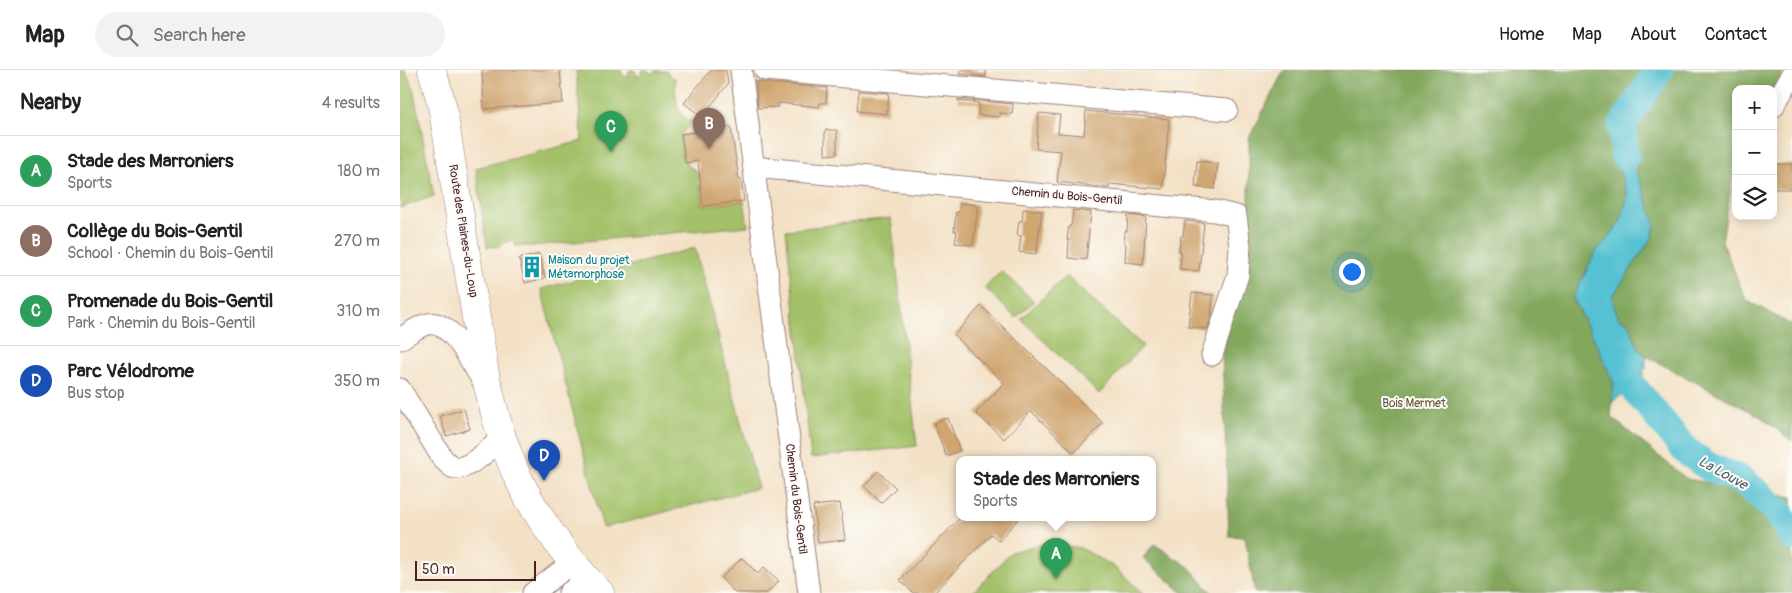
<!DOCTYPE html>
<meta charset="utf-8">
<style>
:root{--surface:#fff;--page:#f2f2f2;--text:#222;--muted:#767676;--line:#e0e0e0;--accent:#2563eb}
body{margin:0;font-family:Pangolin,sans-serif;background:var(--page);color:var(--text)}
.controls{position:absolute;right:15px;top:15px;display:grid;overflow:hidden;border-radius:10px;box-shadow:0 2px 12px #0003}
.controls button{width:45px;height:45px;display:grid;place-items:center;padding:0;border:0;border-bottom:1px solid var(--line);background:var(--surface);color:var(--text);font:25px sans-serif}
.scale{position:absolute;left:15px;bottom:12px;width:121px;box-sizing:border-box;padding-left:5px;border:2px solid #4a1f2b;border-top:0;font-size:14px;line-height:18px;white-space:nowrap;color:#4a1f2b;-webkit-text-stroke:4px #fdfcf7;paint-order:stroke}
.you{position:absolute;left:951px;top:201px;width:18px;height:18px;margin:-12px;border:4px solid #fff;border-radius:50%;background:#1a73e8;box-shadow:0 0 0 8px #1a73e833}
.badge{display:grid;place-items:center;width:32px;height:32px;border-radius:50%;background:var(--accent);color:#fff;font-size:16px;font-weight:700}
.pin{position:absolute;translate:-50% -41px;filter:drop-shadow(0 1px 2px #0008)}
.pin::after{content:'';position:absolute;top:26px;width:18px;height:15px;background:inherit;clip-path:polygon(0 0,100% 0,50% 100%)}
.popup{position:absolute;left:556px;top:386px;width:200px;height:65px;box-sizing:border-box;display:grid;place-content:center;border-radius:10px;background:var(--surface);filter:drop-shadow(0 1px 4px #0005);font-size:16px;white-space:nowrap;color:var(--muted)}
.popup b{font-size:19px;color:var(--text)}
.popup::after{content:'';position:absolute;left:50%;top:100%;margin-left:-10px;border:10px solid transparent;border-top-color:var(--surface)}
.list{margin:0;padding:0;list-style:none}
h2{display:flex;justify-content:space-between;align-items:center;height:65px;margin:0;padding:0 20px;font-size:21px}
h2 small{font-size:16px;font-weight:400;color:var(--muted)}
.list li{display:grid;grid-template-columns:32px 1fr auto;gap:15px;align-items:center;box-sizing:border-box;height:70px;padding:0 20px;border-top:1px solid var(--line)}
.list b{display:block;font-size:19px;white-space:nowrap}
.list p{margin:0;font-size:16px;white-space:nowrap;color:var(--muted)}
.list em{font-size:16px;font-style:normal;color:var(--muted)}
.icon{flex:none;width:28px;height:28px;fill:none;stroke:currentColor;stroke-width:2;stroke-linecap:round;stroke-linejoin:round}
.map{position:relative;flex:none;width:1392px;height:523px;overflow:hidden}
header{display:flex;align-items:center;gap:30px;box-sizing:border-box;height:70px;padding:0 25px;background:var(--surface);border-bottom:1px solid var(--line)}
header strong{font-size:24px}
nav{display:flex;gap:28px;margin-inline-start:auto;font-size:18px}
.search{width:350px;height:45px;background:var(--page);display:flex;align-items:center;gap:12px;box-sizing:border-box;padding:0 18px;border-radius:28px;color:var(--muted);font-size:19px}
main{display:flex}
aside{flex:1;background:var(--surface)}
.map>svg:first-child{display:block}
</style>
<header>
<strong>Map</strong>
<div class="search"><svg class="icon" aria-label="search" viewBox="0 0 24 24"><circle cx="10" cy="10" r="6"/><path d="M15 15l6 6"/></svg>Search here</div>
<nav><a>Home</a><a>Map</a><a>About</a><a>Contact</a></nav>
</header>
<main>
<aside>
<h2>Nearby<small>4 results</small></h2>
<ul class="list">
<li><span class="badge" style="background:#2e9e5b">A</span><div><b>Stade des Marroniers</b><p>Sports</p></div><em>180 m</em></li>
<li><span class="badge" style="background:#8d6e63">B</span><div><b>Collège du Bois-Gentil</b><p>School · Chemin du Bois-Gentil</p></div><em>270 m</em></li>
<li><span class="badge" style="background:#2e9e5b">C</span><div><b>Promenade du Bois-Gentil</b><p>Park · Chemin du Bois-Gentil</p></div><em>310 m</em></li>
<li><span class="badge" style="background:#1a4fb4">D</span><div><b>Parc Vélodrome</b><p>Bus stop</p></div><em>350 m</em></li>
</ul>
</aside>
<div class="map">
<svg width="1392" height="523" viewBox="0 0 1392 523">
<rect width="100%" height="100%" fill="#fdfcf7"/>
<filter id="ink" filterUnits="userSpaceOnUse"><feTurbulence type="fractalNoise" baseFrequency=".02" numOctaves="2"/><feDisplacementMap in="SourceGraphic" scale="10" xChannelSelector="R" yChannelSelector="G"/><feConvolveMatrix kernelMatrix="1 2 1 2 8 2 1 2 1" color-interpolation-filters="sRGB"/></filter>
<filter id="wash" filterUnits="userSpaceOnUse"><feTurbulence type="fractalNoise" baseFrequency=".0096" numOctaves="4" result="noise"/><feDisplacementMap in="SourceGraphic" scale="20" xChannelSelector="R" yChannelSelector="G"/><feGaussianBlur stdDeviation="1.12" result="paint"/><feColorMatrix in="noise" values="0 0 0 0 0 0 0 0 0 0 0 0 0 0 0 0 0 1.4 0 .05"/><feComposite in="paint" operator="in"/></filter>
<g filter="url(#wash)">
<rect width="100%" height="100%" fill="#f3e1c6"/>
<g fill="#a3c169" stroke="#76704a">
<path d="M0,0H5L13,17L34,126L0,138Z"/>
<path d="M176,0H221L222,5L226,7L229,5V0H235L236,5L239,6L241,4L242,0H248L251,4L254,1H267L270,6L275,8C276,23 274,50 294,51L281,64L285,93L298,103L302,114L300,115L303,136L344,131L348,156L131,176H116L113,169L99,176L87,177L76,98L182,71Z"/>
<path d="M1221,39L1232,53L1226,67L1236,82L1238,106L1225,86L1213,81C1208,64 1213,53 1221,39Z"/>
<path d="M491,148L517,376L411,388L386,160Z"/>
<path d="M295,178L358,418L203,458L141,219Z"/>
<path d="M601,201L634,231L616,248L585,218Z"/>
<path d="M666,206L743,276L699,324L621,249Z"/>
<path d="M645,473L680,478L712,495L743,523H572L611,482Z"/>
</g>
<g fill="#82a75d" stroke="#666344">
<path d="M884,0H1385L1373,19H1336V88L1322,171L1346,230L1392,255V371L1361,347L1246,286L1239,280L1229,254L1219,248L1214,236L1212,227L1253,166L1255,154L1238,106L1236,82L1226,67L1232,53L1222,39L1212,55L1211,74L1228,126L1220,152L1210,166L1195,183L1173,228L1194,269L1214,314L1211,347L1287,409L1392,427V523H855L845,467L829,466L822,283L849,174V68Z"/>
<path d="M754,474L789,497L812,523H783L743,488Z"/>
</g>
<path fill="#57c1d2" stroke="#50707e" d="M1213,81L1225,86L1238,106L1255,153L1253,166L1212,227L1214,236L1219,248L1229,254L1239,280L1246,286V294H1243L1246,295V299H1243V307L1233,317L1212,332L1214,314L1194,269L1173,228L1195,183L1210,166L1220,152L1228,126Z"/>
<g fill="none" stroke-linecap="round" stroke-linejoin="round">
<g stroke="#57c1d2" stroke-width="29">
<path d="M1225,86L1222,56L1259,0"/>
<path d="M1233,317L1286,381L1309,397L1342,410L1378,441L1392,466"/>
</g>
</g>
<g id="blocks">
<g fill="#cfa56f">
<path d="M82,0H160L163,33L84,39Z"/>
<path d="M311,0H326L328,14L302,47L284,33Z"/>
<path d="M561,0H586V7L560,4Z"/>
<path d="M356,12L427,18L426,33H420L419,37L378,33V37L358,38Z"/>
<path d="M459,21L489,23L487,44L457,41Z"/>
<path d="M558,29L613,34L612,44L600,43V47L578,45L579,33L558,31Z"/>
<path d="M686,41L769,49L763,119L710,114L709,118L657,112L661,81L636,79L639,43L660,45L658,63L684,65Z"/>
<path d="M331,57L339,110L341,109L344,131L303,136L298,91L285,93L281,64Z"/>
<path d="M425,60H437V84L425,85Z"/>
<path d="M797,91L818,93L815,119L795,117Z"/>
<rect x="1373" y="94" width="19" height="25"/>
<path d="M560,133L578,135L573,175L555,173L557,161H554L556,142H559Z"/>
<path d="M623,139L642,141L636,184L619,182L621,166L617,165L619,151H622Z"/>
<path d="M673,140L691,142L686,190L668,188L669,170H667L668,162L669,156H671Z"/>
<path d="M728,145L746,147L743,194L725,192L726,174H724L725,161H727Z"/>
<path d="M785,151L804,153L799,201L780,199L781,181H779L780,173L781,166H783Z"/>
<path d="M139,184L145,208L125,213L119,189Z"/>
<path d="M792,223L813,225L811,248L807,259L788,257Z"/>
<path d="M581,236L703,353L674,383L631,341L604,369L576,343L604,313L554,265Z"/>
<path d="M64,339L70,359L46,366L40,346Z"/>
<path d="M548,348L560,381L546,386L534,353Z"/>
<path d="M478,401L496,418L481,433L464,416Z"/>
<path d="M440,433L445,470L418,473L413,436Z"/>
<path d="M560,448H619L599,471L591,464L534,523H513L500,510Z"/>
<path d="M342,488L358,504L364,497L379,511L367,523H335L321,508Z"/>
</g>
</g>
</g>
<g filter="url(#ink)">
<use href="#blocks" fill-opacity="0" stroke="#9e8078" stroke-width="1"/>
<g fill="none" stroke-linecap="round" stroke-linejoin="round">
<g stroke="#9e8078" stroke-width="23">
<g id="minor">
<path d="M341,0L409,523"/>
<path d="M365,0L827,40"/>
<path d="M1373,37L1392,5"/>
<path d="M354,97L815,141L836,146L840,176L838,205L812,285"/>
<path d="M0,269C8,264 18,256 28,254C52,249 72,295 84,313"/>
<path d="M0,319L43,389C47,392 51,398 56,398C70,399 93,376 103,367"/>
<path d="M133,523L173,492"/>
<path d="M169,523L187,510"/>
</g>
</g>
<g stroke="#9e8078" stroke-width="29">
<path id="major" d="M32,0L42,35L47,65L85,304C92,333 99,362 110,389C128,436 165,487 200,523"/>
</g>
<use href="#minor" stroke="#fff" stroke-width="21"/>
<use href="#major" stroke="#fff" stroke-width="28"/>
</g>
</g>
<defs>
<g id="building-bare" transform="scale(1.725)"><path d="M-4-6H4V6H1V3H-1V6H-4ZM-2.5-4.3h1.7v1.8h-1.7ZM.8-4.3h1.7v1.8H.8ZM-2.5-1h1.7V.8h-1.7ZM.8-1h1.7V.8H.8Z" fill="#0f9aa8" stroke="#fdfcf7" stroke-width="2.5" paint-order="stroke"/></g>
</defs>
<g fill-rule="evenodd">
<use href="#building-bare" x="132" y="197"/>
</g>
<g text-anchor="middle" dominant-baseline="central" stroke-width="4" stroke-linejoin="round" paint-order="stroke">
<g font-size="12" fill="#4a1f2b" stroke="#fdfcf7">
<text transform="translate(667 126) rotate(5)">Chemin du Bois-Gentil</text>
<text transform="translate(63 161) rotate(81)">Route des Plaines-du-Loup</text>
<text transform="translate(396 429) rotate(83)">Chemin du Bois-Gentil</text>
</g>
<g font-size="12" fill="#0d838f" stroke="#fdfcf7" text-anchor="start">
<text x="148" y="190">Maison du projet<tspan x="148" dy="14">Métamorphose</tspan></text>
</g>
<g font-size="12" fill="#695841" stroke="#fdfcf7">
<text x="1014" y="333">Bois Mermet</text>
</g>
<g font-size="14" font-style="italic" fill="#4f5865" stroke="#fdfcf7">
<text transform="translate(1323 403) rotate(29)">La Louve</text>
</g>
</g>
</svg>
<div class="controls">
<button>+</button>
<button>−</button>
<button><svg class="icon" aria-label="layers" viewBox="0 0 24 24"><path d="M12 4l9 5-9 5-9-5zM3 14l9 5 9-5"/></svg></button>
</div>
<div class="scale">50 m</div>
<div class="you"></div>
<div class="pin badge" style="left:656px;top:509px;background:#2e9e5b">A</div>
<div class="popup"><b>Stade des Marroniers</b>Sports</div>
<div class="pin badge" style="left:309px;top:79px;background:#8d6e63">B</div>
<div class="pin badge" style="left:211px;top:82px;background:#2e9e5b">C</div>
<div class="pin badge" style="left:144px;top:411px;background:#1a4fb4">D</div>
</div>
</main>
